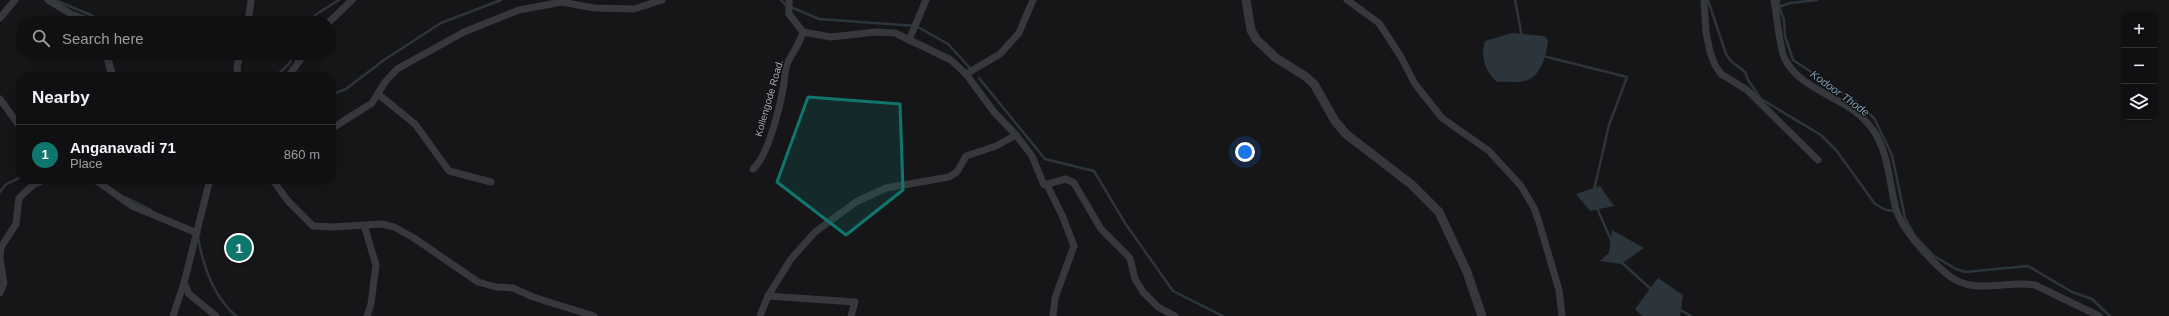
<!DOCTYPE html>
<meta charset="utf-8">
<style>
:root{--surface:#101012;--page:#1e1e20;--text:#f1f3f6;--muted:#9c9d9f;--line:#303032;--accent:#0f766e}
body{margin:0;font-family:Arial,sans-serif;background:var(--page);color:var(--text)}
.controls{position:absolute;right:12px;top:12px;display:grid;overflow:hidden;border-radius:8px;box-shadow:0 2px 6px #0003}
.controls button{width:36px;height:36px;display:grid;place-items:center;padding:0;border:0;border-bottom:1px solid var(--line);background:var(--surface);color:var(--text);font:20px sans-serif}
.you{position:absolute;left:1245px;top:152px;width:14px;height:14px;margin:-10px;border:3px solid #fff;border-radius:50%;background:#1a73e8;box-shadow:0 0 0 6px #1a73e833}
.badge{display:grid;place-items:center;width:26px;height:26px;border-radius:50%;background:var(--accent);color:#fff;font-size:13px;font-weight:700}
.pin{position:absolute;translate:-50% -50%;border:2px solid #fff;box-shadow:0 1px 4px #0006}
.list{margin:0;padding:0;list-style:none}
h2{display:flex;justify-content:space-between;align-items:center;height:52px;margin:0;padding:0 16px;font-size:17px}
h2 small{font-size:13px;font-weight:400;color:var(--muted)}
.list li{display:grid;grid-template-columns:26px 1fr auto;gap:12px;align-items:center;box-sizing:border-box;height:60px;padding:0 16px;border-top:1px solid var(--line)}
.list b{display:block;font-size:15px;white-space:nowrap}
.list p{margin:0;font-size:13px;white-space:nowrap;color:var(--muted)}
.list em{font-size:13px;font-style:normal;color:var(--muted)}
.icon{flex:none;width:22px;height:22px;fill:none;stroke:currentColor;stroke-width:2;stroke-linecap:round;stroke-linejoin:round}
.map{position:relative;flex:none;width:2169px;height:316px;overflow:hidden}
.search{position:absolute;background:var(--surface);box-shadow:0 2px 6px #0003;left:16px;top:16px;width:320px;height:44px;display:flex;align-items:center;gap:10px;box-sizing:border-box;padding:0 14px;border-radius:22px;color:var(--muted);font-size:15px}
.panel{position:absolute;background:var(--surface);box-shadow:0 2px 6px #0003;left:16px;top:72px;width:320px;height:112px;border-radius:16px}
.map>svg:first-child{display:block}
</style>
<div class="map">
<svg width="2169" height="316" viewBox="0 0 2169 316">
<rect width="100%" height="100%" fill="#161618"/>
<g fill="#2c353c">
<path d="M1512,33L1544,36L1548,40C1547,54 1541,77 1525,81C1517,83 1505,81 1497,82C1485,71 1480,57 1485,41Z"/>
<path d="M1600,186L1614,206L1590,211L1576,194Z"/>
<path d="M1612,230L1644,248L1621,264L1600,261L1609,253Z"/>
<path d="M1658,278L1683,295L1680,316H1642L1635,309Z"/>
</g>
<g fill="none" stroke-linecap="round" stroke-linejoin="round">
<g stroke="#2c353c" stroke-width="2.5">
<path d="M55,0L93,16L98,22"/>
<path d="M781,0L786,5L819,19L916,26L948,44L969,67"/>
<path d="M1515,0L1522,37"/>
<path d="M1708,0L1726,54L1731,61L1745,72L1748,80L1761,99L1821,135L1836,150L1875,204L1886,210L1895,211"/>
<path d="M1779,0V7"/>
<path d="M1817,0L1790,3L1779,7L1784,20L1785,36L1793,60L1854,100L1874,118L1892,155L1905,218L1915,236L1934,256L1956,269L1965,272L2028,266L2072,292L2092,299L2110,316"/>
<path d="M311,23L315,15L339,0"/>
<path d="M1543,56L1627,77L1609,125L1594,190"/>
<path d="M111,61L116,77"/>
<path d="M275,77L289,64L295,53"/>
<path d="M979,78L1045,159L1094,171L1125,223L1173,291L1223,316"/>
<path d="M331,95L346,89L384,60L441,23L501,0"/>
<path d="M0,192L5,185L21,177"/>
<path d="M125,197L151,210"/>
<path d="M1596,206L1612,242"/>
<path d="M198,237C203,266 213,296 236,316"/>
<path d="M1620,261L1652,290"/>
<path d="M1679,309L1691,316"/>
</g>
<g stroke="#37383d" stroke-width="7">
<path d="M48,0L71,14L95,23"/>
<path d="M789,0V14L803,32L831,37L876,32L895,33L951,60L966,74L994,112L1016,135L1032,156L1044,185L1066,179L1074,183L1101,229L1130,258L1135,279L1143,292L1158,307L1175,316"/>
<path d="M1347,0L1379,23L1401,57L1415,84L1442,118L1489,151L1521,186L1534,208L1539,222L1559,290L1562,316"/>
<path d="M1704,0L1706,32L1710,52L1715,65L1721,74L1747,90L1818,160"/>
<path d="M1774,0C1777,15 1779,44 1784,57C1801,94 1849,95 1873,130C1889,153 1889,183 1896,209C1902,230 1931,261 1948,275C1974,296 2006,280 2035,285L2099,316"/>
<path d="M0,18L15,0"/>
<path d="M248,23L251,0"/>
<path d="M328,23L352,0"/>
<path d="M909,40L926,0"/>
<path d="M106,53L112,77"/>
<path d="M966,74L1000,54L1019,33L1033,0"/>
<path d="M238,77L237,68L240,53"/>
<path d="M288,77L305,53"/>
<path d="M378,94L415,124L449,171L491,182"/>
<path d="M0,99L21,128"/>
<path d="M331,129L372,103L385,82L397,69L464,32L519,10L562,2L594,8L634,9L662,0"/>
<path d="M753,169C768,156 779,110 783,89C785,81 784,70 788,62C793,52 800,43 803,32"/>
<path d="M94,179L132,206L197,233"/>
<path d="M272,179L288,201L313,226L333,227L382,224L394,227L414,238L478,282L496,287L513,288L533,297L594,316"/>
<path d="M1047,185L1062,215L1074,246L1055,298L1053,316"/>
<path d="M364,225L376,265L371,304L367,316"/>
<path d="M184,283L189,294L216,316"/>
<path d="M0,293L4,283L0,259L1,247L16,224L19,198L33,185L46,179"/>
<path d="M768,296L791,259L815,232L856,202L886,188L949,177L957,172L966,156L996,146L1016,135"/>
<path d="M173,316L184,283L210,179"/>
<path d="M760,316L768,296L855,302L851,316"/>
</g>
<path stroke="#37383d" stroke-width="9" d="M1246,0L1251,30L1256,39L1276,58L1305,76L1314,84L1335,121L1346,134L1411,184L1439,212L1467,272L1482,316"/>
</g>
<path fill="#0f766e" fill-opacity="0.2" stroke="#0f766e" stroke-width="3" stroke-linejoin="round" d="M808,97L900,104L903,190L846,235L777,182Z"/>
<g text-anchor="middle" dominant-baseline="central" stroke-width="3" stroke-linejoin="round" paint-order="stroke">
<g font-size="10" fill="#a8adb8" stroke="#111113">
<text transform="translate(769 98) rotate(-74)">Kollengode Road.</text>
</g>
<g font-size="11" font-style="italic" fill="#7f9bb3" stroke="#111113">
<text transform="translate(1840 93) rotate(36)">Kodoor Thode</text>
</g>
</g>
</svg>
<div class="controls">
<button>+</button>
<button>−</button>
<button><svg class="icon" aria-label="layers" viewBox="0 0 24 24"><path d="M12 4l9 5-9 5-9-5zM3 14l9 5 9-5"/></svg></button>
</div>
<div class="you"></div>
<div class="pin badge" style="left:239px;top:248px">1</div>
<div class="search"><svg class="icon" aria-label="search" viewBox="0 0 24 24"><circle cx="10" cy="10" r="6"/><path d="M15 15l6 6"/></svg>Search here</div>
<section class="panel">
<h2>Nearby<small></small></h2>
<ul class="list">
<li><span class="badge">1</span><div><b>Anganavadi 71</b><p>Place</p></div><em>860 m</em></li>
</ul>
</section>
</div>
